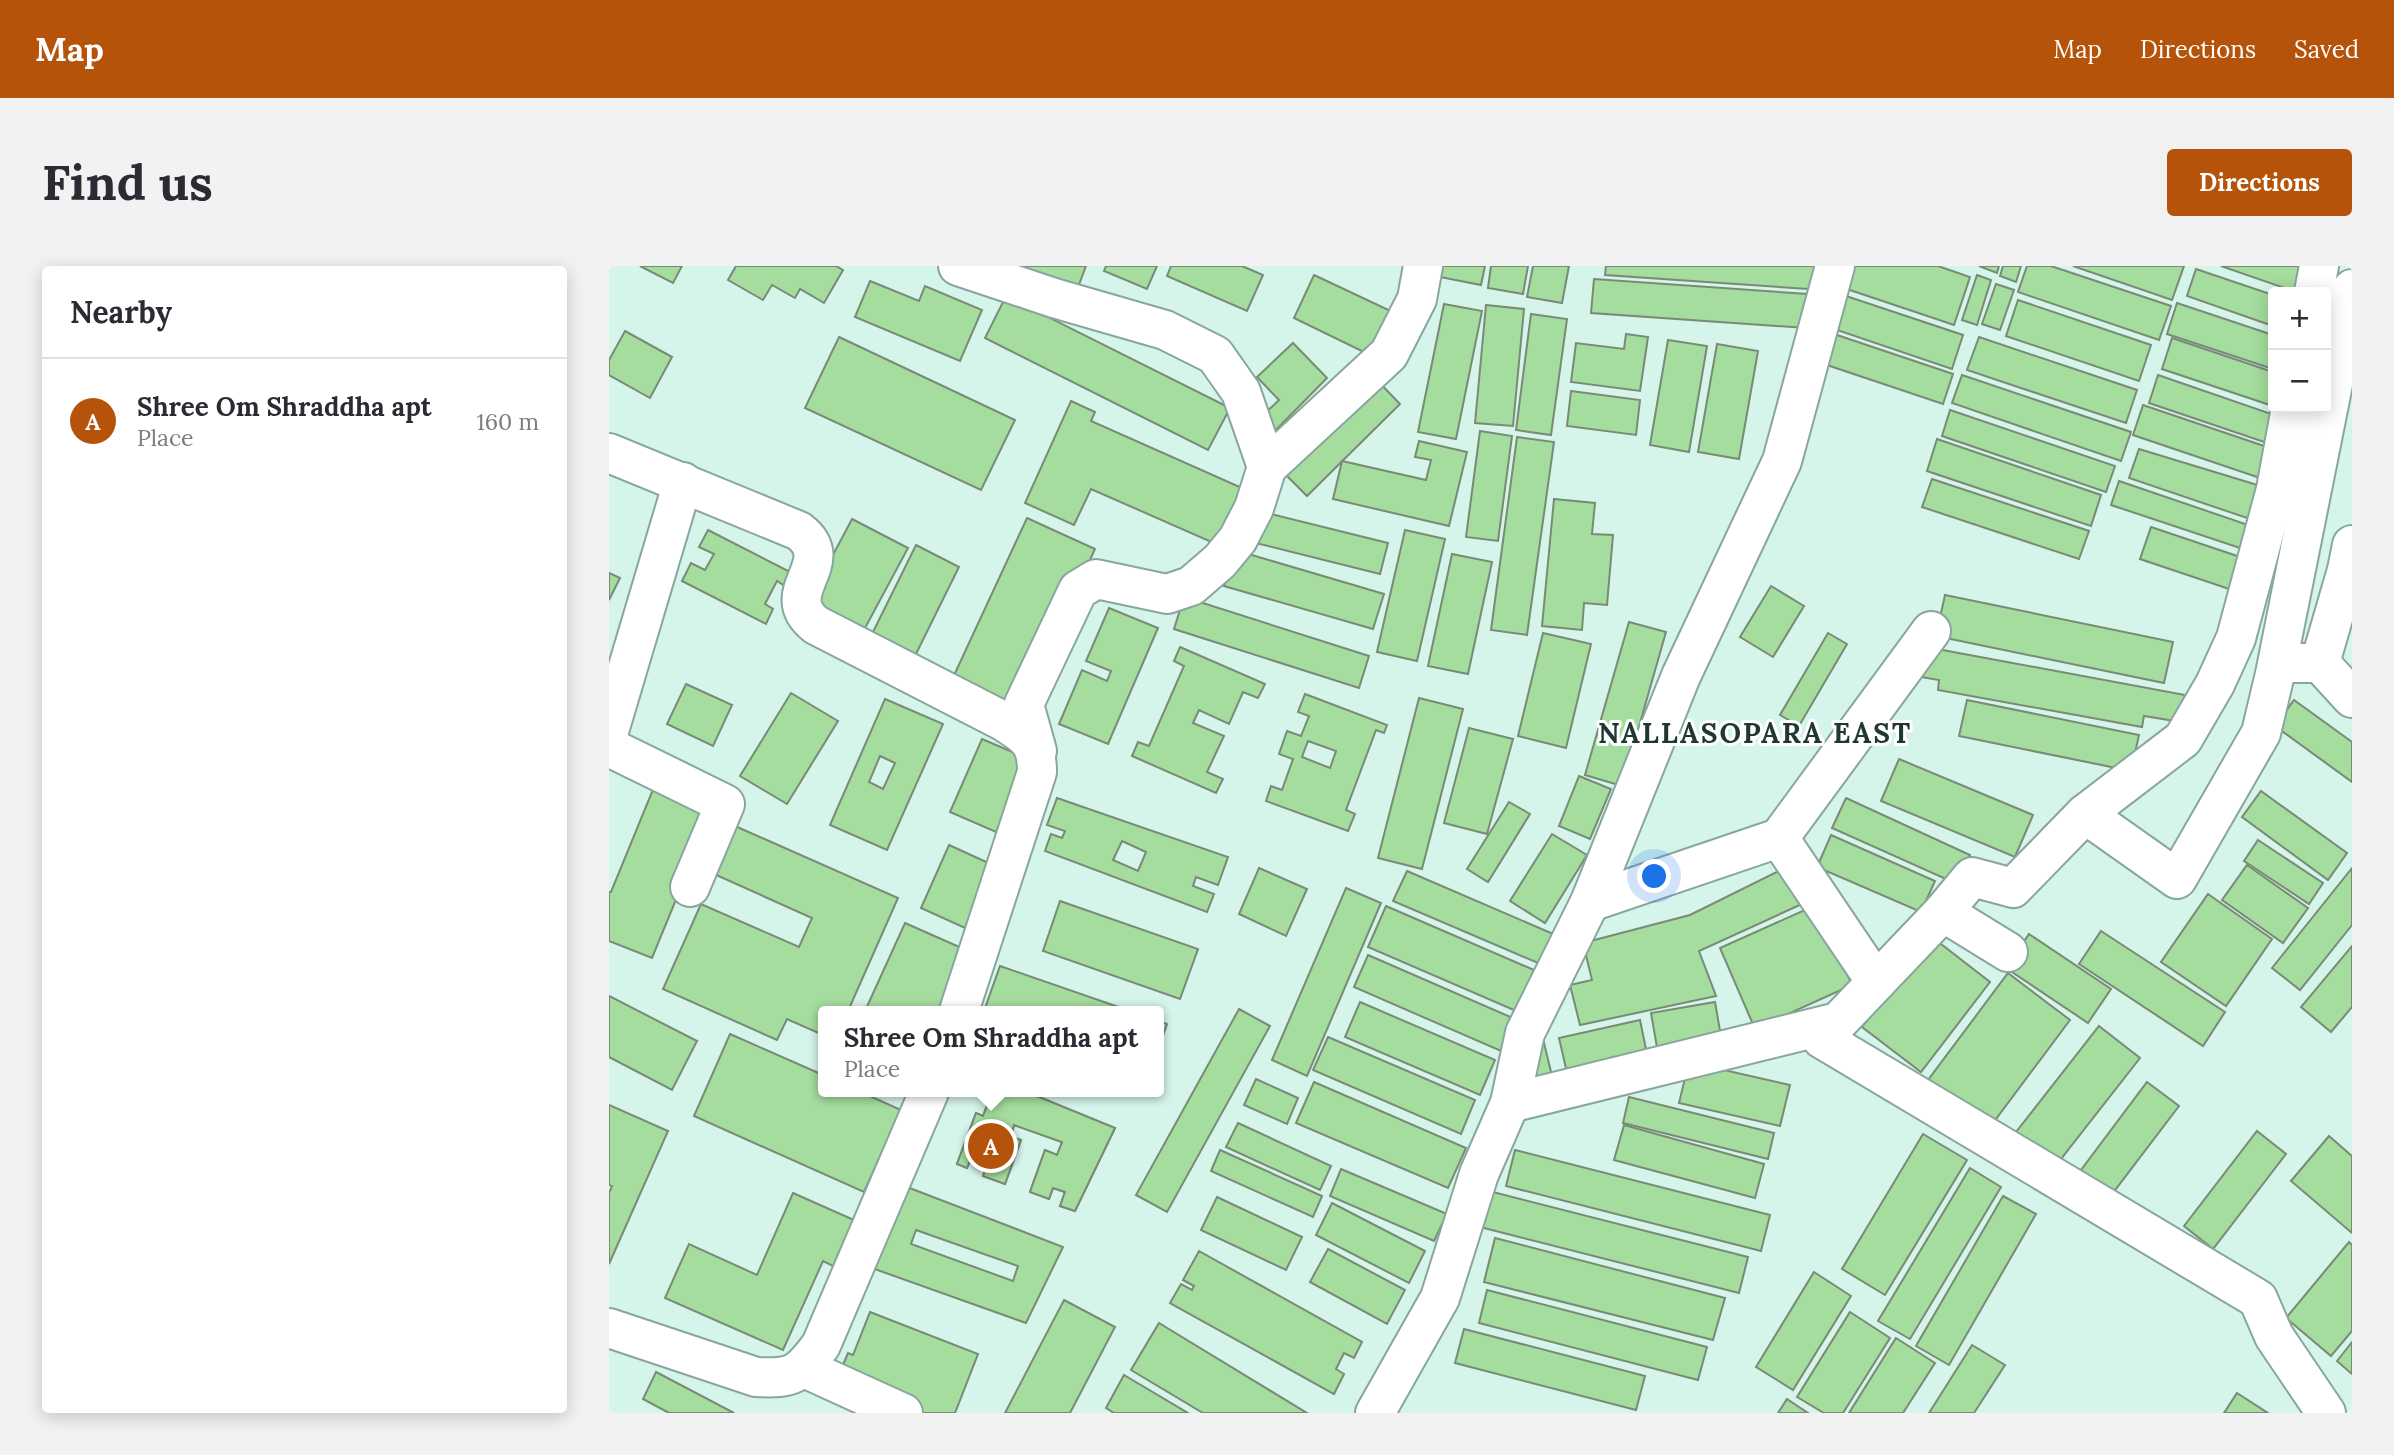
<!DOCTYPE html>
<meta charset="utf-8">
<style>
:root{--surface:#fff;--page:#f2f2f3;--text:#2b2b33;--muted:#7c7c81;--line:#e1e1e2;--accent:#b45309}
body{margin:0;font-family:Lora,serif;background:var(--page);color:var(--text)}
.controls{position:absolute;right:21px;top:21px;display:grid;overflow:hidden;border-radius:7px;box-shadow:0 4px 18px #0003}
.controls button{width:63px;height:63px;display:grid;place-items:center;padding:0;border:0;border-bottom:2px solid var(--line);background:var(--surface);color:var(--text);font:35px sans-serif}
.you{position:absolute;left:1046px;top:611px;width:24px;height:24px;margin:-18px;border:5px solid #fff;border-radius:50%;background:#1a73e8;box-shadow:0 0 0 10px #1a73e833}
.badge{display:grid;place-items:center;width:46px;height:46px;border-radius:50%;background:var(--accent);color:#fff;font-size:23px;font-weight:700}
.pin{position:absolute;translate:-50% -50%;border:4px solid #fff;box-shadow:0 2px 7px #0006}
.popup{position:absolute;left:209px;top:740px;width:346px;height:91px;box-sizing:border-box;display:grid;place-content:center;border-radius:7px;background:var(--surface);filter:drop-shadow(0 2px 5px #0005);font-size:23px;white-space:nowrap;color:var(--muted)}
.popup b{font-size:26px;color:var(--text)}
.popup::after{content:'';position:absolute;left:50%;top:100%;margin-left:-14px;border:14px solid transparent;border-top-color:var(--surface)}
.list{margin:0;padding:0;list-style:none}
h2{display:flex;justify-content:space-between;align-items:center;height:91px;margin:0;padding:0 28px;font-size:30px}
h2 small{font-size:23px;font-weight:400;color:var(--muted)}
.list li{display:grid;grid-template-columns:46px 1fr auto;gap:21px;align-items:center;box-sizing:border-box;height:126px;padding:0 28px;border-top:2px solid var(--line)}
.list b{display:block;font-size:26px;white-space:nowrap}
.list p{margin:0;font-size:23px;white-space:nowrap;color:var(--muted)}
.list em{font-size:23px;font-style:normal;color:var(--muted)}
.map{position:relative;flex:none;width:1743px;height:1147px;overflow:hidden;border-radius:7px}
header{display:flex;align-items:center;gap:42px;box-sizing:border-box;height:98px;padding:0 35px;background:var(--accent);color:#fff}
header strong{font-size:33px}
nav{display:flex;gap:38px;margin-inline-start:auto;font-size:24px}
.intro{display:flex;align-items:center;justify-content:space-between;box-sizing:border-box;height:168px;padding:0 42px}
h1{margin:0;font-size:49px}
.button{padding:18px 32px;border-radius:7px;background:var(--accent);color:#fff;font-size:24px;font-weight:700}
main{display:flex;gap:42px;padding:0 42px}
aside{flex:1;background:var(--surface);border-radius:7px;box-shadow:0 4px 18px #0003}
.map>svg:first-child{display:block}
</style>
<header>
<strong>Map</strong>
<nav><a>Map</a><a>Directions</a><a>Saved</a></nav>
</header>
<div class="intro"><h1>Find us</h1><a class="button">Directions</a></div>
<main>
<aside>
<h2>Nearby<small></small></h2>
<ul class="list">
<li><span class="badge">A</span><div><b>Shree Om Shraddha apt</b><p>Place</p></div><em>160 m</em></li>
</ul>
</aside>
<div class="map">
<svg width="1743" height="1147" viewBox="0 0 1743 1147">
<rect width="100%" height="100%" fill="#d5f4ea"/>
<g fill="#a4dd9d" stroke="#798a76" stroke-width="2" fill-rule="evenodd">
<path d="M31,0H73L64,17Z"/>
<path d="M127,0H227L234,4L215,37L191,23L186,32L163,19L154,34L119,14Z"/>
<path d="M411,0H477L468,24Z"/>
<path d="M497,0H548L538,23L495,5Z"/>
<path d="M562,0H633L654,9L638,45L558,10Z"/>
<path d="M833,0H876L872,19L831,11Z"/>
<path d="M882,0H919L914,28L879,22Z"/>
<path d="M924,0H960L953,37L918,31Z"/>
<path d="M997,0H1216L1214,24L996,9Z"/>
<path d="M1235,0H1329L1361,11L1345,59L1229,20Z"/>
<path d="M1370,0H1390L1388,7Z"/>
<path d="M1394,0H1412L1407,16L1391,10Z"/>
<path d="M1418,0H1442L1562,40L1550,74L1409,26Z"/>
<path d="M1464,0H1575L1563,34Z"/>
<path d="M1612,0H1695L1687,26Z"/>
<path d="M1587,3L1664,29V60L1578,30Z"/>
<path d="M705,9L788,48L767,92L685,52Z"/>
<path d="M1368,9L1382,14L1368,59L1353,54Z"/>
<path d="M985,13L1199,28L1197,62L982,47Z"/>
<path d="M261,15L310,35L316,20L373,44L351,95L246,51Z"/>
<path d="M1387,18L1405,24L1391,64L1373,58Z"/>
<path d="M1234,29L1354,69L1343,103L1222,62Z"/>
<path d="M397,30L621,142L599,184L376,72Z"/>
<path d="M1409,34L1542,79L1530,115L1397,70Z"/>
<path d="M1568,37L1664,69V103L1558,68Z"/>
<path d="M835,38L873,45L847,173L809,166Z"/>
<path d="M877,39L915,43L904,160L866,157Z"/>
<path d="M922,48L958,53L942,169L907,164Z"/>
<path d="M16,65L63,91L41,132L0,109V94Z"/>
<path d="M1017,68L1039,71L1031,125L962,116L967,77L1015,83Z"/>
<path d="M1225,68L1344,108L1334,138L1215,98Z"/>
<path d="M230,71L406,154L372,224L196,142Z"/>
<path d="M1370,71L1528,124L1517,157L1358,104Z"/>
<path d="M1563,72L1664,106V140L1553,103Z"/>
<path d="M1059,74L1098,80L1080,186L1041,179Z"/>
<path d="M684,77L718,112L658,173L649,154L670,134L648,111Z"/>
<path d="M1108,78L1149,85L1130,193L1089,186Z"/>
<path d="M1353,109L1522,166L1512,195L1343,137Z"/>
<path d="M1549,109L1674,152L1664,179L1540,137Z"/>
<path d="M764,110L791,138L698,230L670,202Z"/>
<path d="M962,125L1031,134L1027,169L958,160Z"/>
<path d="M462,135L486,146L482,155L642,226L616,282L482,223L465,259L416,237Z"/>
<path d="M1534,139L1661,182L1651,212L1524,169Z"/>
<path d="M1341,144L1506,200L1497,226L1333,170Z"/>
<path d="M871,165L903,170L889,275L857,271Z"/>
<path d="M908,171L945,176L918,369L882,364Z"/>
<path d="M1328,173L1492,229L1482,260L1318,205Z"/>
<path d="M810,175L858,186L840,260L724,233L733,195L817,214L822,194L806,191Z"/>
<path d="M1530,183L1655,221L1650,256L1520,212Z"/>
<path d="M1323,213L1480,265L1470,293L1313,241Z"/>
<path d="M1510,215L1648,262L1640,285L1502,239Z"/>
<path d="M945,233L986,237L983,268L1004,269L998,339L975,337L973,364L933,360Z"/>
<path d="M654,246L779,277L771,308L647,277Z"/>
<path d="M418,252L486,283L409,449L341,418Z"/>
<path d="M243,253L299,282L255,364L200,334Z"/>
<path d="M1542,261L1646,296L1635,328L1531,293Z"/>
<path d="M99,264L183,307L176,320L168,315L156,338L164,343L157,358L73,315L82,297L96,304L105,288L90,281Z"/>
<path d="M796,264L836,273L808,395L768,386Z"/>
<path d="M307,279L350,301L306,390L263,368Z"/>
<path d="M626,284L775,328L764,363L615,320Z"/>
<path d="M843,288L883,296L859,408L819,400Z"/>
<path d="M0,307L11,312L0,334Z"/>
<path d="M1162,320L1195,340L1164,391L1131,371Z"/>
<path d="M1336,329L1564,376L1555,417L1327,370Z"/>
<path d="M575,331L760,390L750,422L565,363Z"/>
<path d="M500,342L549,362L499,478L450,458L473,404L498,415L502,405L477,395Z"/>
<path d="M1020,356L1057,366L1013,520L976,509Z"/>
<path d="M934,367L982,378L957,482L909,470Z"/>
<path d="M1219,367L1238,378L1190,460L1171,449Z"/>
<path d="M1312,380L1576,429L1572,456L1535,450L1533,461L1329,424L1330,414L1306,410Z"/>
<path d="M571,381L656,418L649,432L634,426L620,458L590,444L584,457L615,470L598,506L614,513L607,527L523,490L529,476L540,480L575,400L565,395Z"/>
<path d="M77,418L123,439L104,480L58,458Z"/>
<path d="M182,427L229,455L178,538L131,510Z"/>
<path d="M696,428L778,459L775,467L767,464L737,544L746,548L739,565L657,535L662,520L673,524L684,493L670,488L678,465L692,470L700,450L689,446ZM699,475L727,485L721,502L693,491Z"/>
<path d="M810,432L854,443L813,603L769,592Z"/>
<path d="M276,433L334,458L278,584L221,559ZM271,490L286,497L274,523L260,516Z"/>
<path d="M1358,434L1530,469L1522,505L1350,470Z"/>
<path d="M1685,434L1743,476V516L1666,460Z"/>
<path d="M860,462L904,473L878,568L835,557Z"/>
<path d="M373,473L420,493L387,566L341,546Z"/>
<path d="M1290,493L1424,549L1406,591L1272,535Z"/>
<path d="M970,510L1002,523L981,573L950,560Z"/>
<path d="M45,521L103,546L43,692L0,675V626H2Z"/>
<path d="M1652,525L1738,587L1719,614L1633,551Z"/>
<path d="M448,532L619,591L609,619L587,611L584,620L605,628L598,646L436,585L442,568L453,572L456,565L438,559ZM513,575L537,586L529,605L504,594Z"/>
<path d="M1237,532L1361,589L1348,618L1223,562Z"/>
<path d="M900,536L921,548L879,616L858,603Z"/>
<path d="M126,560L289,632L239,745H214V769L178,753L168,774L54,723L92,638L190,681L203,652L105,608Z"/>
<path d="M943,568L978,589L936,657L901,635Z"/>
<path d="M1222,569L1326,615L1312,646L1208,601Z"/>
<path d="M1649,574L1714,617L1700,638L1635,595Z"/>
<path d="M340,579L384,599L356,662L312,642Z"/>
<path d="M1638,599L1699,642L1674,677L1613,634Z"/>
<path d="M650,602L698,623L677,670L630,648Z"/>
<path d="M1743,602V659L1691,724L1663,702Z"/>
<path d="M1174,603L1193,638L1090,685L1107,730L971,759L961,719L983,714L974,677L1081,649Z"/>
<path d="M798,605L949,670L936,700L784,635Z"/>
<path d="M737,622L772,637L698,810L663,794Z"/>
<path d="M1599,628L1663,673L1617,740L1552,696Z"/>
<path d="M451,635L589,683L571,733L434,685Z"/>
<path d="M1207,639L1243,719L1146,763L1111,682Z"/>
<path d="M777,640L925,704L907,745L759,681Z"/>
<path d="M296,657L364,687L338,745H256Z"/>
<path d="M1492,665L1616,746L1594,780L1470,698Z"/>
<path d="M1420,668L1502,723L1479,757L1397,702Z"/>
<path d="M1323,671L1381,716L1312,806L1253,761Z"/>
<path d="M1743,680V741L1722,766L1692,741Z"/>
<path d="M759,689L906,753L892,785L745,721Z"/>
<path d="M391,700L521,745H375Z"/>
<path d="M1399,707L1461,754L1378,865L1316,818Z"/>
<path d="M0,730L88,775L63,824L0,791Z"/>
<path d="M751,736L886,794L871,829L736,771Z"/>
<path d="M1106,736L1114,782L1050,793L1042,747Z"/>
<path d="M630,743L661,760L558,946L527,929Z"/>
<path d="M1031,754L1039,793L959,811L950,772Z"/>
<path d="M550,755L558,758L550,781Z"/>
<path d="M1490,760L1531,792L1448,898L1407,866Z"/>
<path d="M121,768L214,809V826H252L292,844L255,926L85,850Z"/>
<path d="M719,771L866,834L852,868L704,804Z"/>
<path d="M934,773L944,814L925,819L916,778Z"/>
<path d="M1080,796L1181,819L1171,860L1070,837Z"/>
<path d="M647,813L689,832L678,858L635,839Z"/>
<path d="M705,816L857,882L839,922L687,857Z"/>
<path d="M1538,816L1570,840L1497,936L1466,912Z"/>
<path d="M381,826H418L506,862L466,945L451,940L456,926L444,922L440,933L421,926L436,884L448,889L453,876L405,859L402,871L412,874L396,918L374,910L380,893L364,887L358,902L348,898L367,847L374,850L383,826Z"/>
<path d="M381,826H418L506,862L466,945L451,940L456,926L444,922L440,933L421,926L436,884L448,889L453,876L405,859L402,871L412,874L396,918L374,910L380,893L364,887L358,902L348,898L367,847L374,850L383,826Z"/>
<path d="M1020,831L1165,867L1159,893L1014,857Z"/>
<path d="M0,839L59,865L0,998V927L3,920L0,919Z"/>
<path d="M629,857L722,900L711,924L617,881Z"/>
<path d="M1015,859L1155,898L1146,932L1005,894Z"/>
<path d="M1648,865L1677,888L1604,983L1575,960Z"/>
<path d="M1314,868L1358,894L1276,1029L1233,1003Z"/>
<path d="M1720,870L1743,890V967L1682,915Z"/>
<path d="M611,884L713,930L704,951L602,905Z"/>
<path d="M906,884L1161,949L1152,985L897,920Z"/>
<path d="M1361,902L1392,921L1301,1073L1269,1055Z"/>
<path d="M732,903L838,948L825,975L721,930Z"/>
<path d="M298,921L454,981L417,1057L260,1001ZM307,964L409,1000L404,1015L302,978Z"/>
<path d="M880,925L1139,991L1130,1027L871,961Z"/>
<path d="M184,927L245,954L224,1000L214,995L174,1084L56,1032L80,978L148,1009Z"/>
<path d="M1394,930L1427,948L1340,1099L1307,1080Z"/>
<path d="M608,931L693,971L677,1004L592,964Z"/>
<path d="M723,937L816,985L800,1017L707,969Z"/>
<path d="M886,972L1116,1032L1104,1074L875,1016Z"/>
<path d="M1740,976L1743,979V1065L1722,1090L1677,1052Z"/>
<path d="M719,983L796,1024L778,1058L701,1016Z"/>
<path d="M590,985L753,1076L745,1092L735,1087L727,1103L735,1108L725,1128L561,1037L572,1018L583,1024L585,1020L574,1014Z"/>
<path d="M1205,1006L1242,1030L1184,1124L1147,1101Z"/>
<path d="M878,1024L1098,1081L1089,1114L870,1057Z"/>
<path d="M455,1034L506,1061L461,1147H396Z"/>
<path d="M261,1046L369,1088L346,1147H315L228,1113L239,1087L244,1089Z"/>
<path d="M1241,1046L1281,1072L1234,1147H1215L1188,1131Z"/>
<path d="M550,1057L698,1147H594L522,1104Z"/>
<path d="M855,1063L1036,1110L1027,1144L846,1097Z"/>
<path d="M1287,1072L1326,1097L1294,1147H1240Z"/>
<path d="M1743,1076V1108L1728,1095Z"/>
<path d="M1363,1079L1396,1099L1365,1147H1320Z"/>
<path d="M47,1106L125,1147H60L34,1133Z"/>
<path d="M515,1109L579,1147H505L497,1142Z"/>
<path d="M1628,1127L1659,1147H1615Z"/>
<path d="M1178,1133L1199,1147H1169Z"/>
</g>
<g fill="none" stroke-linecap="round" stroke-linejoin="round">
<g stroke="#89a69e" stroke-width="42">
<g id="minor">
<path d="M349,0L445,32L556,64L606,89L632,126L658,201"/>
<path d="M1705,26L1710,0"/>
<path d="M0,187L190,265C232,297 165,326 207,359L394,455C419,471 428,476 428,506L350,745"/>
<path d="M1669,397H1711L1738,304L1743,279"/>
<path d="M1711,397L1743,432"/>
<path d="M0,465L74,216"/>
<path d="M0,481L116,538L81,621"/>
<path d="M428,485L415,438L469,324L487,313L558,328L582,320L611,295L629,273L645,242L658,201L780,88L808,33L814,0"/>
<path d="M1476,548L1568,613L1652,467L1666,408L1743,23"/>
<path d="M1170,572L1267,716"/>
<path d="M981,636L1170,572L1322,365"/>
<path d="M1334,646L1363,611L1404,622L1476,548L1574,473L1606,418L1627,372L1667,223L1682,142"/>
<path d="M1399,686L1334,646L1213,773L1649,1033L1665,1070L1717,1147"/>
<path d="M901,837L1229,756"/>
<path d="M0,1062L147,1111C184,1113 190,1109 212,1079L320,826"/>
<path d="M195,1102L294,1147"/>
<path d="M766,1147L831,1032L870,908L901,837L916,767L981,636L1072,410L1173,195L1226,0"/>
</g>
</g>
<use href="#minor" stroke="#fff" stroke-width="38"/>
</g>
<g text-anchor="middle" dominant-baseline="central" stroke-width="6" stroke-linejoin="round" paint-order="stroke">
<g font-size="28" font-weight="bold" letter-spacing="2" fill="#1f3932" stroke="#fff">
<text x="1146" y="467">NALLASOPARA EAST</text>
</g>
</g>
</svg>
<div class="controls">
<button>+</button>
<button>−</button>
</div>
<div class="you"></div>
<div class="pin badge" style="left:382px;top:880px">A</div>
<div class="popup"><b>Shree Om Shraddha apt</b>Place</div>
</div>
</main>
